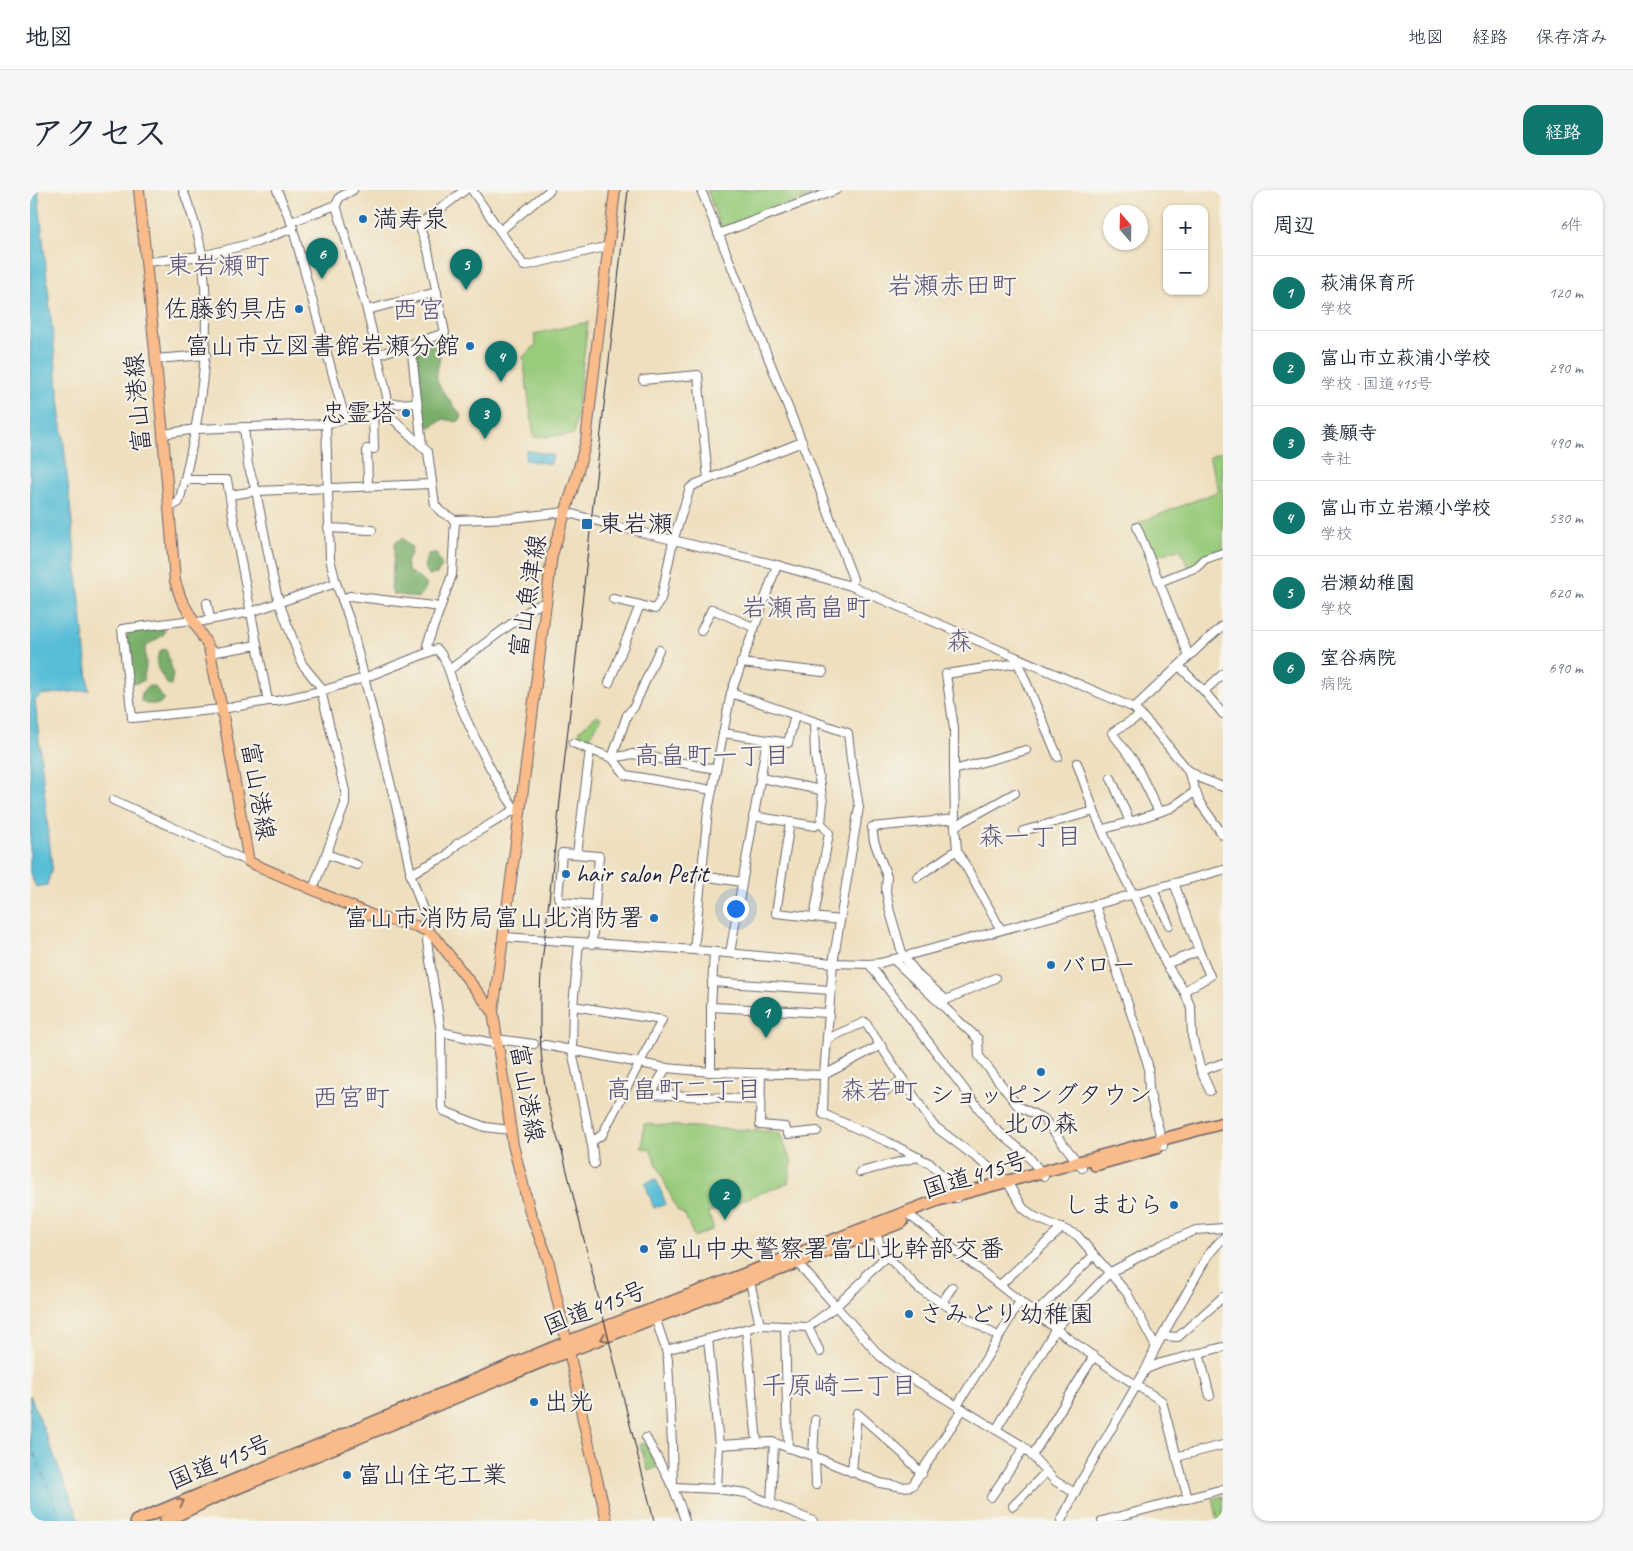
<!DOCTYPE html>
<html lang="ja">
<meta charset="utf-8">
<style>
:root{--surface:#fff;--page:#f6f6f7;--text:#1f2937;--muted:#747a83;--line:#e0e1e3;--accent:#0f766e}
body{margin:0;font-family:Caveat,"Klee One",sans-serif;background:var(--page);color:var(--text)}
.controls{position:absolute;right:15px;top:15px;display:grid;overflow:hidden;border-radius:10px;box-shadow:0 1px 4px #0004}
.controls button{width:45px;height:45px;display:grid;place-items:center;padding:0;border:0;border-bottom:1px solid var(--line);background:var(--surface);color:var(--text);font:25px sans-serif}
.compass{position:absolute;left:1073px;top:15px;width:45px;height:45px;border-radius:50%;background:var(--surface);box-shadow:0 1px 4px #0004;rotate:340deg}
.you{position:absolute;left:705px;top:718px;width:18px;height:18px;margin:-12px;border:4px solid #fff;border-radius:50%;background:#1a73e8;box-shadow:0 0 0 8px #1a73e833}
.badge{display:grid;place-items:center;width:32px;height:32px;border-radius:50%;background:var(--accent);color:#fff;font-size:16px;font-weight:700}
.pin{position:absolute;translate:-50% -41px;filter:drop-shadow(0 1px 2px #0008)}
.pin::after{content:'';position:absolute;top:26px;width:18px;height:15px;background:inherit;clip-path:polygon(0 0,100% 0,50% 100%)}
.list{margin:0;padding:0;list-style:none}
h2{display:flex;justify-content:space-between;align-items:center;height:65px;margin:0;padding:0 20px;font-size:21px}
h2 small{font-size:16px;font-weight:400;color:var(--muted)}
.list li{display:grid;grid-template-columns:32px 1fr auto;gap:15px;align-items:center;box-sizing:border-box;height:75px;padding:0 20px;border-top:1px solid var(--line)}
.list b{display:block;font-size:19px;white-space:nowrap}
.list p{margin:0;font-size:16px;white-space:nowrap;color:var(--muted)}
.list em{font-size:16px;font-style:normal;color:var(--muted)}
.map{position:relative;flex:none;width:1193px;height:1331px;overflow:hidden;border-radius:15px}
header{display:flex;align-items:center;gap:30px;box-sizing:border-box;height:70px;padding:0 25px;background:var(--surface);border-bottom:1px solid var(--line)}
header strong{font-size:24px}
nav{display:flex;gap:28px;margin-inline-start:auto;font-size:18px}
.intro{display:flex;align-items:center;justify-content:space-between;box-sizing:border-box;height:120px;padding:0 30px}
h1{margin:0;font-size:35px}
.button{padding:12px 22px;border-radius:15px;background:var(--accent);color:#fff;font-size:18px;font-weight:700}
main{display:flex;gap:30px;padding:0 30px}
aside{flex:1;background:var(--surface);border-radius:15px;box-shadow:0 1px 4px #0004}
.map>svg:first-child{display:block}
</style>
<header>
<strong>地図</strong>
<nav><a>地図</a><a>経路</a><a>保存済み</a></nav>
</header>
<div class="intro"><h1>アクセス</h1><a class="button">経路</a></div>
<main>
<div class="map">
<svg width="1193" height="1331" viewBox="0 0 1193 1331">
<rect width="100%" height="100%" fill="#f7f3e8"/>
<filter id="ink" filterUnits="userSpaceOnUse"><feTurbulence type="fractalNoise" baseFrequency=".02" numOctaves="2"/><feDisplacementMap in="SourceGraphic" scale="10" xChannelSelector="R" yChannelSelector="G"/><feConvolveMatrix kernelMatrix="1 2 1 2 8 2 1 2 1" color-interpolation-filters="sRGB"/></filter>
<filter id="wash" filterUnits="userSpaceOnUse"><feTurbulence type="fractalNoise" baseFrequency=".0096" numOctaves="4" result="noise"/><feDisplacementMap in="SourceGraphic" scale="20" xChannelSelector="R" yChannelSelector="G"/><feGaussianBlur stdDeviation="1.12" result="paint"/><feColorMatrix in="noise" values="0 0 0 0 0 0 0 0 0 0 0 0 0 0 0 0 0 1.4 0 .05"/><feComposite in="paint" operator="in"/></filter>
<g filter="url(#wash)">
<rect width="100%" height="100%" fill="#eedfbe"/>
<g fill="#99cb7b" stroke="#5e765b">
<path d="M677,0H797L691,39Z"/>
<path d="M558,132L544,245L504,247L493,167L506,155L504,144Z"/>
<path d="M1193,261V361L1159,378L1150,358L1122,368L1108,333L1189,301L1179,267Z"/>
<path d="M567,525L571,528L556,554L549,551L551,544L549,541Z"/>
<path d="M614,934L749,942L762,973L758,993L678,1023L684,1039L664,1047L655,1025L647,1020L620,959L612,958Z"/>
<path d="M614,1253L627,1277L618,1281L610,1254Z"/>
<path d="M1193,1306V1331H1188L1183,1309Z"/>
</g>
<g fill="#7aaf6b" stroke="#4e6853">
<path d="M401,153C418,165 405,174 407,189C408,200 426,215 432,228L427,232L414,229L400,237L395,235L391,230L385,166L388,158Z"/>
<path d="M373,348L382,358L381,364L376,372L378,381L388,387L396,395L393,403L388,408L363,404L361,399L365,353Z"/>
<path d="M403,363H406L412,376L407,384L399,385L394,376L398,364Z"/>
<path d="M132,438L135,440L133,445L115,457L116,477L113,491L104,494C94,482 96,460 97,445L100,442Z"/>
<path d="M136,459L143,483L141,495L137,494C129,481 122,474 131,460Z"/>
<path d="M119,496H124L134,509L129,514H116L111,511L112,502Z"/>
</g>
<g fill="#59bed7" stroke="#3e7089">
<path d="M0,0H8L59,500L11,505L5,510L22,677L17,695L6,697L0,683Z"/>
<path d="M496,260L523,265L521,274L495,270Z"/>
<path d="M626,989L636,1014L624,1018L615,993Z"/>
<path d="M0,1205L50,1331H0Z"/>
</g>
<g fill="none" stroke-linecap="round" stroke-linejoin="round">
<path stroke="#355972" stroke-width="1" stroke-dasharray="6 5" stroke-linecap="butt" d="M0,1253L32,1331"/>
</g>
</g>
<g filter="url(#ink)">
<g fill="none" stroke-linecap="round" stroke-linejoin="round">
<g stroke="#696469" stroke-width="10">
<g id="minor">
<path d="M247,0L261,32L315,229"/>
<path d="M442,0L494,76L579,56"/>
<path d="M671,0L772,252L823,389L821,396"/>
<path d="M306,15L337,120L357,206L358,224L398,262L405,315L411,322L425,330L482,328L535,322L589,337L747,375L821,396L1104,518L1123,538L1157,579L1170,588L1193,597"/>
<path d="M261,32L306,15L310,7L323,0"/>
<path d="M470,41L520,0"/>
<path d="M688,44L806,0"/>
<path d="M117,72L172,66L227,52L263,38"/>
<path d="M337,120L407,102"/>
<path d="M381,154L392,256"/>
<path d="M347,165L415,143L398,60L389,35L435,0"/>
<path d="M125,169L176,165"/>
<path d="M613,190L668,185L678,289"/>
<path d="M357,214L387,213"/>
<path d="M296,234L300,369L306,393L321,434L369,628L382,689L397,731L399,742L397,751L411,842L412,917L414,921L455,937L480,940"/>
<path d="M214,237L218,275L226,301L243,388L249,412L272,474L290,496L315,601V614L283,699"/>
<path d="M133,244L166,239L296,234L315,229L358,224"/>
<path d="M155,290H197L208,356L238,511"/>
<path d="M338,296L337,259H344L343,225"/>
<path d="M200,305L226,301L401,294"/>
<path d="M139,318L149,312C170,232 183,149 172,66C169,43 161,22 153,0"/>
<path d="M1107,337L1159,466"/>
<path d="M298,338L342,340"/>
<path d="M1129,392L1167,377L1175,369L1193,363"/>
<path d="M312,409L320,406L411,417"/>
<path d="M583,409L610,415"/>
<path d="M177,413L180,428"/>
<path d="M162,430L92,439L102,528L192,519L238,511H247L291,501L334,488L407,459C418,469 423,496 429,512C436,530 476,615 490,623"/>
<path d="M163,433L221,422L306,393"/>
<path d="M671,441L682,419L723,437"/>
<path d="M400,460L397,455L422,385L425,330"/>
<path d="M629,460L604,517L597,525L582,568L596,585L682,600"/>
<path d="M180,463L227,455"/>
<path d="M711,473L793,482"/>
<path d="M988,473L1028,567"/>
<path d="M1149,476L1174,501L1193,524"/>
<path d="M419,480L504,417L516,412"/>
<path d="M579,493L610,415L625,419L631,409L643,351L660,298L666,294L772,252"/>
<path d="M1174,501L1193,484"/>
<path d="M701,503L818,543L821,570L829,617L803,773L794,885L793,924L858,952L901,974L915,989L927,1008"/>
<path d="M1104,518L1173,453L1193,436"/>
<path d="M1110,525C1101,532 1091,536 1082,543L1104,571L1129,622"/>
<path d="M693,543L758,553L765,525"/>
<path d="M543,553L582,568L603,564L686,579"/>
<path d="M924,580V539L916,484L988,473L990,469"/>
<path d="M1158,581L1170,613L1193,645"/>
<path d="M731,588L791,600"/>
<path d="M1081,588L1100,632L1141,618L1166,601"/>
<path d="M83,610L219,672"/>
<path d="M1064,621L1083,665L1103,704L1136,774L1169,761L1144,693"/>
<path d="M723,626L785,636L791,633L793,612L785,566L784,532"/>
<path d="M925,629L924,580L996,560"/>
<path d="M760,632L746,723L810,730"/>
<path d="M925,636V629L842,637L844,651L857,687L856,701L860,722L873,766L890,787L916,810L965,788"/>
<path d="M1073,639L1100,632"/>
<path d="M993,641L1064,621L1047,573"/>
<path d="M927,660L925,636L985,603"/>
<path d="M296,664L327,675"/>
<path d="M547,664L560,559"/>
<path d="M380,684L416,666L427,654L484,620"/>
<path d="M672,686L712,692"/>
<path d="M887,687L927,660L971,740"/>
<path d="M1123,699L1139,735"/>
<path d="M1065,714L1118,875L1119,900L1133,956"/>
<path d="M784,727L799,643L791,633"/>
<path d="M474,747L664,760L803,773L839,774L850,773L1193,680"/>
<path d="M549,753L543,816L542,861L562,955L564,974"/>
<path d="M562,754L569,666L532,663L528,707L531,712L565,715"/>
<path d="M664,760L678,621L701,503L747,375"/>
<path d="M700,763L737,550"/>
<path d="M863,769L948,849L949,866L988,916L1014,929L1052,978"/>
<path d="M839,774L963,937L998,966L1014,986"/>
<path d="M1136,774L1154,801L1180,786L1169,761"/>
<path d="M682,792L801,800"/>
<path d="M1154,801L1161,818L1162,846L1171,881L1180,901"/>
<path d="M543,816L632,830L572,945L561,952"/>
<path d="M681,817L799,823"/>
<path d="M411,842L467,854"/>
<path d="M466,849L504,854"/>
<path d="M797,849L835,832L903,935L976,990L993,1018L1005,1027L1047,1045L1097,1103L1126,1157"/>
<path d="M515,855L636,878L681,882L794,885L851,855"/>
<path d="M636,878L621,904L731,910"/>
<path d="M1171,881L1193,873"/>
<path d="M681,882V817L684,762"/>
<path d="M731,883L730,935L755,937L758,944L787,941"/>
<path d="M849,906L873,889"/>
<path d="M830,982L888,967"/>
<path d="M875,1022C960,1085 1040,1157 1132,1211L1158,1309"/>
<path d="M844,1039L853,1062L857,1066"/>
<path d="M765,1070L850,1166L868,1180L993,1256L1025,1291L1045,1303"/>
<path d="M970,1095L1032,1038"/>
<path d="M922,1097L912,1113L969,1147L927,1216"/>
<path d="M1006,1123L1064,1065"/>
<path d="M624,1124L636,1160L638,1170L642,1255L643,1297"/>
<path d="M730,1135L778,1137"/>
<path d="M755,1136L758,1258"/>
<path d="M716,1139L727,1253"/>
<path d="M1133,1146L1148,1147L1193,1107"/>
<path d="M969,1147L990,1111"/>
<path d="M678,1149L689,1255"/>
<path d="M636,1160L730,1135L719,1088"/>
<path d="M790,1162L778,1137L805,1117L835,1089L837,1084L857,1066L888,1098L912,1113"/>
<path d="M1169,1163L1180,1206"/>
<path d="M1116,1179L1131,1173L1193,1157"/>
<path d="M966,1240L1026,1138L1079,1083L1133,1054L1166,1040L1193,1038"/>
<path d="M616,1248C631,1275 647,1301 655,1331"/>
<path d="M783,1266L785,1230"/>
<path d="M1002,1266L1064,1166"/>
<path d="M785,1267L786,1295"/>
<path d="M1146,1267L1193,1255"/>
<path d="M822,1282L827,1223L872,1263L892,1284"/>
<path d="M643,1297L687,1299L689,1255L742,1252L783,1266L850,1293L873,1297L882,1296L933,1219"/>
<path d="M687,1299L716,1303L783,1331"/>
<path d="M961,1307L994,1258"/>
<path d="M741,1313L744,1253"/>
<path d="M983,1316L1016,1282"/>
<path d="M1031,1331L1050,1293L1116,1179L1126,1157L1178,1065L1193,1048"/>
<path d="M1072,1331L1193,1299"/>
</g>
</g>
<g stroke="#696469" stroke-width="12">
<g id="major">
<path d="M109,0L133,244L145,391L151,409L179,458L192,519L219,672L346,727L386,736L399,742L408,751L463,822L483,955L500,1022L518,1069L547,1197L553,1230L577,1331"/>
<path d="M463,822L490,623L522,365L547,285L556,251L585,0"/>
</g>
</g>
<g stroke="#696469" stroke-width="14">
<g id="highway">
<path d="M1065,975L1126,958"/>
<path d="M106,1331L537,1152L908,1010L1193,933"/>
<path d="M135,1331L183,1308L518,1169L872,1032"/>
</g>
</g>
<use href="#minor" stroke="#fff" stroke-width="8"/>
<use href="#major" stroke="#fabb8b" stroke-width="10"/>
<use href="#highway" stroke="#fabb8b" stroke-width="11"/>
<g stroke="#22223b" stroke-width="1">
<path d="M531,957L624,1331"/>
<path d="M533,964C510,903 508,847 511,782L598,0"/>
</g>
</g>
<defs><path id="oneway-chevron" d="M-2-3.5L2.5 0L-2 3.5" fill="none" stroke-width="1.6" stroke-linecap="round" stroke-linejoin="round" transform="scale(1.25)"/></defs>
<g stroke="#8e6e63">
<use href="#oneway-chevron" transform="translate(574 1148) rotate(158)"/>
<use href="#oneway-chevron" transform="translate(151 1312) rotate(-23)"/>
</g>
</g>
<g fill="#1f6fb2" stroke="#f7f3e8" stroke-width="2">
<circle cx="333" cy="29" r="5"/>
<circle cx="269" cy="119" r="5"/>
<circle cx="440" cy="156" r="5"/>
<circle cx="376" cy="223" r="5"/>
<rect x="551" y="328" width="12" height="12" rx="2.5"/>
<circle cx="536" cy="684" r="5"/>
<circle cx="624" cy="728" r="5"/>
<circle cx="1021" cy="775" r="5"/>
<circle cx="1011" cy="882" r="5"/>
<circle cx="1144" cy="1015" r="5"/>
<circle cx="614" cy="1059" r="5"/>
<circle cx="879" cy="1124" r="5"/>
<circle cx="504" cy="1212" r="5"/>
<circle cx="317" cy="1285" r="5"/>
</g>
<g text-anchor="middle" dominant-baseline="central" stroke-width="4.5" stroke-linejoin="round" paint-order="stroke">
<g font-size="25" fill="#22223b" stroke="#f7f3e8" text-anchor="start">
<text x="343" y="29">満寿泉</text>
<text x="259" y="119" text-anchor="end">佐藤釣具店</text>
<text x="430" y="156" text-anchor="end">富山市立図書館岩瀬分館</text>
<text x="366" y="223" text-anchor="end">忠霊塔</text>
<text x="568" y="334">東岩瀬</text>
<text x="546" y="684">hair salon Petit</text>
<text x="614" y="728" text-anchor="end">富山市消防局富山北消防署</text>
<text x="1031" y="775">バロー</text>
<text x="1011" y="905" text-anchor="middle">ショッピングタウン<tspan x="1011" dy="29">北の森</tspan></text>
<text x="1134" y="1015" text-anchor="end">しまむら</text>
<text x="624" y="1059">富山中央警察署富山北幹部交番</text>
<text x="889" y="1124">さみどり幼稚園</text>
<text x="514" y="1212">出光</text>
<text x="327" y="1285">富山住宅工業</text>
</g>
<g font-size="25" fill="#22223b" stroke="#f7f3e8">
<text transform="translate(108 213) rotate(-95)">富山港線</text>
<text transform="translate(498 406) rotate(-81)">富山魚津線</text>
<text transform="translate(228 601) rotate(80)">富山港線</text>
<text transform="translate(497 903) rotate(80)">富山港線</text>
<text transform="translate(945 985) rotate(-17)">国道415号</text>
<text transform="translate(565 1118) rotate(-21)">国道415号</text>
<text transform="translate(190 1272) rotate(-22)">国道415号</text>
</g>
<g font-size="26" fill="#5b567d" stroke="#f7f3e8">
<text x="188" y="75">東岩瀬町</text>
<text x="922" y="95">岩瀬赤田町</text>
<text x="388" y="119">西宮</text>
<text x="776" y="417">岩瀬高畠町</text>
<text x="929" y="451">森</text>
<text x="682" y="565">高畠町一丁目</text>
<text x="1000" y="646">森一丁目</text>
<text x="654" y="899">高畠町二丁目</text>
<text x="849" y="900">森若町</text>
<text x="321" y="907">西宮町</text>
<text x="809" y="1195">千原崎二丁目</text>
</g>
</g>
</svg>
<div class="controls">
<button>+</button>
<button>−</button>
</div>
<svg class="compass" viewBox="-18 -18 36 36"><path d="M0-13l5 13h-10z" fill="#e53935"/><path d="M0 13l5-13h-10z" fill="#747a83"/></svg>
<div class="you"></div>
<div class="pin badge" style="left:736px;top:848px">1</div>
<div class="pin badge" style="left:695px;top:1030px">2</div>
<div class="pin badge" style="left:455px;top:249px">3</div>
<div class="pin badge" style="left:471px;top:192px">4</div>
<div class="pin badge" style="left:436px;top:100px">5</div>
<div class="pin badge" style="left:292px;top:89px">6</div>
</div>
<aside>
<h2>周辺<small>6件</small></h2>
<ul class="list">
<li><span class="badge">1</span><div><b>萩浦保育所</b><p>学校</p></div><em>120 m</em></li>
<li><span class="badge">2</span><div><b>富山市立萩浦小学校</b><p>学校 · 国道415号</p></div><em>290 m</em></li>
<li><span class="badge">3</span><div><b>養願寺</b><p>寺社</p></div><em>490 m</em></li>
<li><span class="badge">4</span><div><b>富山市立岩瀬小学校</b><p>学校</p></div><em>530 m</em></li>
<li><span class="badge">5</span><div><b>岩瀬幼稚園</b><p>学校</p></div><em>620 m</em></li>
<li><span class="badge">6</span><div><b>室谷病院</b><p>病院</p></div><em>690 m</em></li>
</ul>
</aside>
</main>
